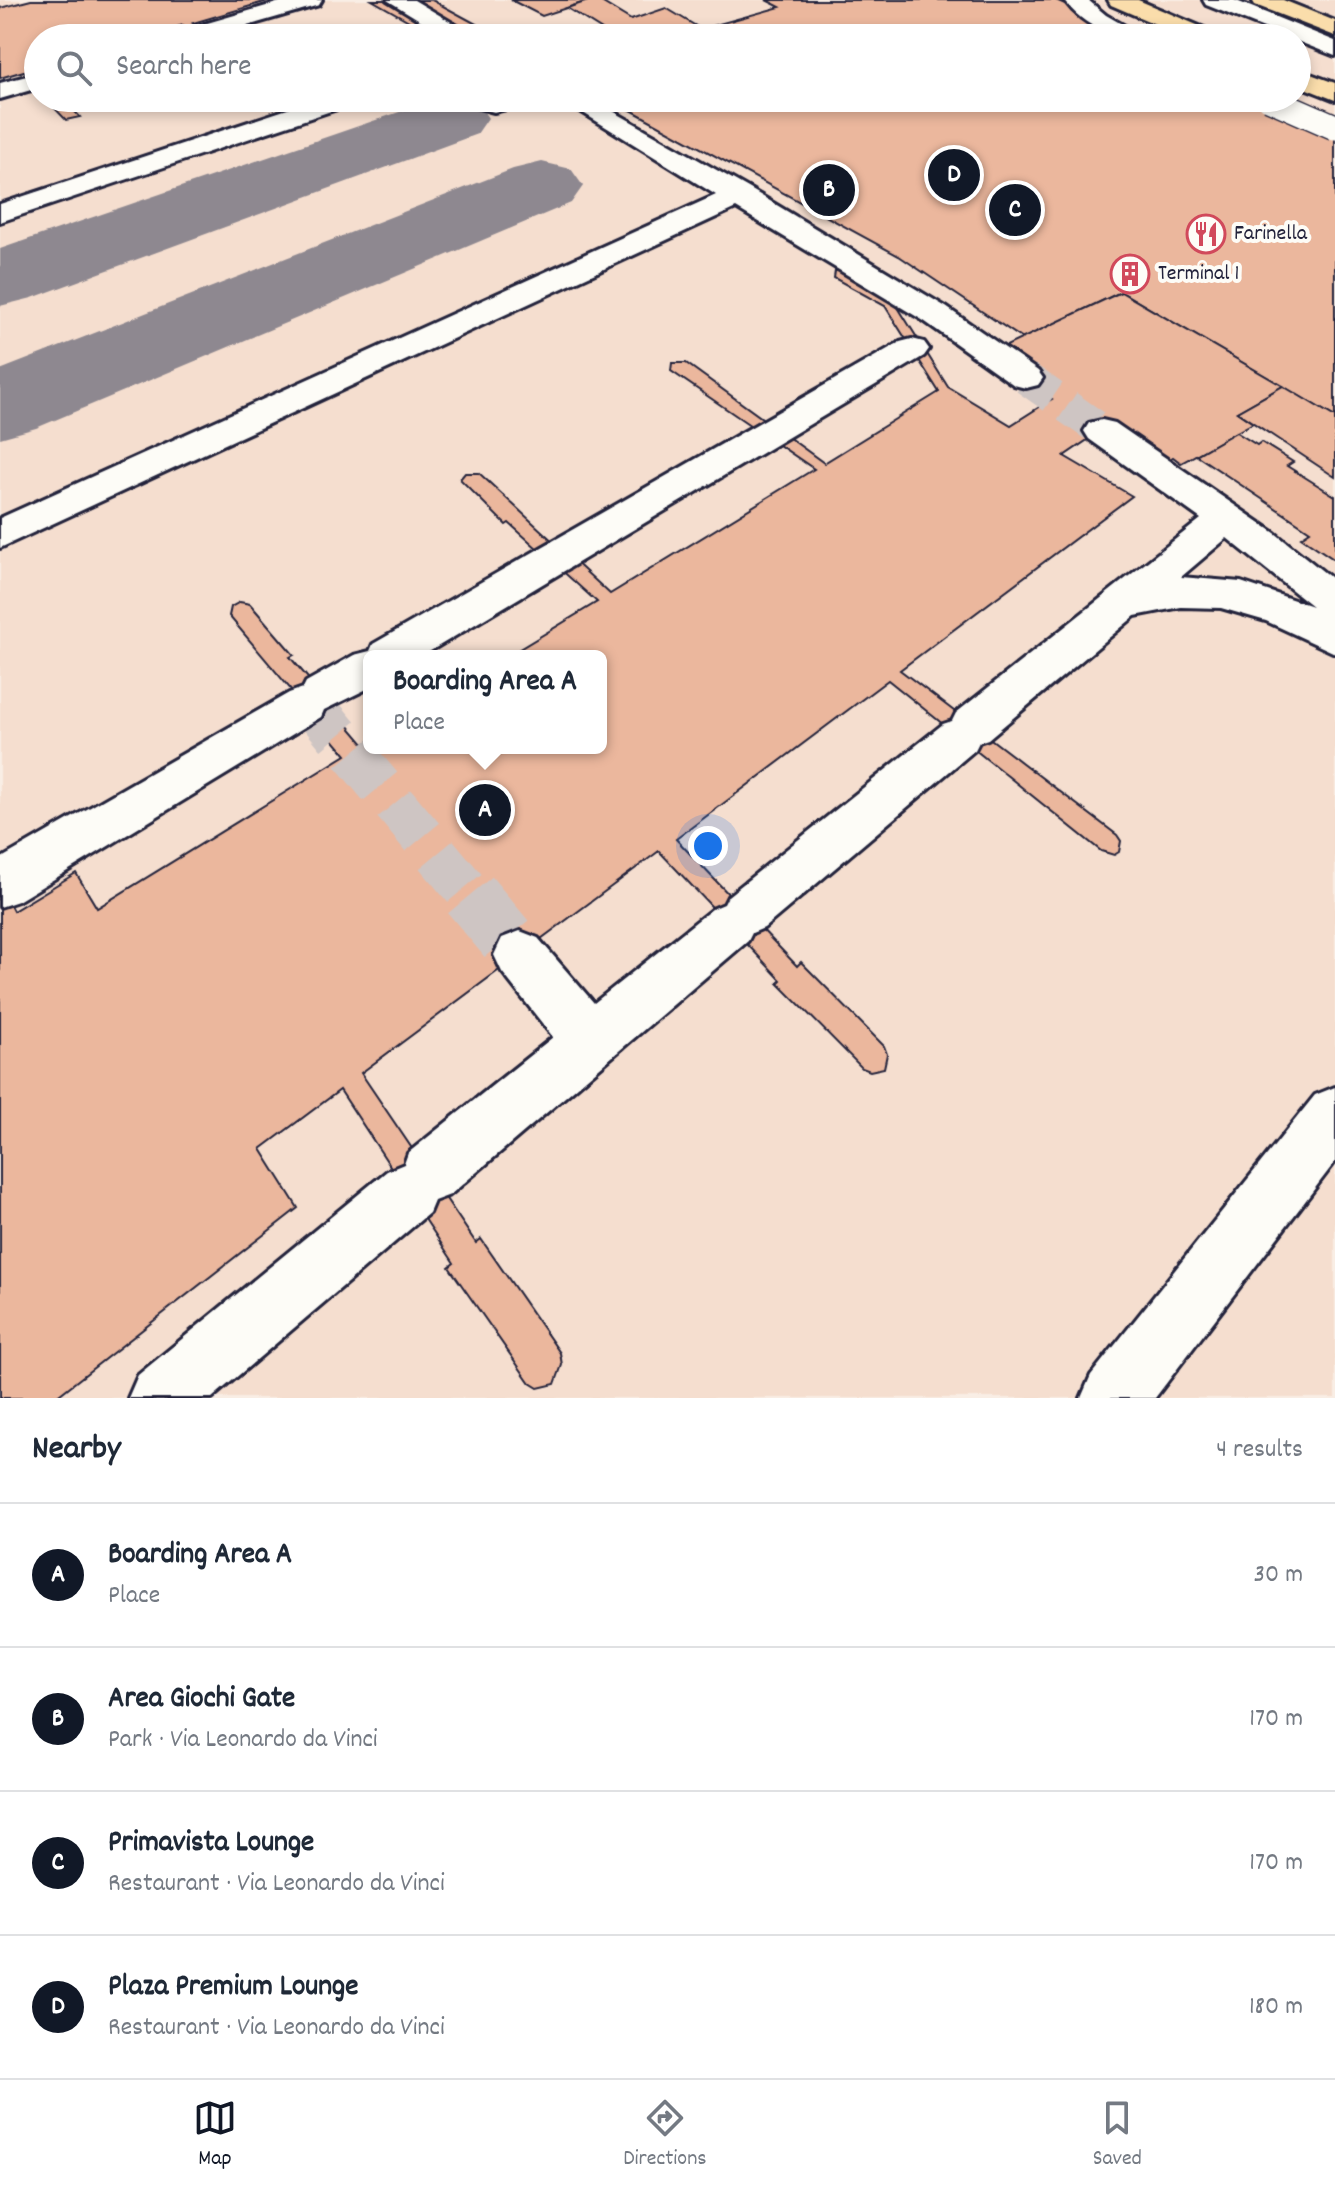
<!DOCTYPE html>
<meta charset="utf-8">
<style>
:root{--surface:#fff;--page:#f6f6f7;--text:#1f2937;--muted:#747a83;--line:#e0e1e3;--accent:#111827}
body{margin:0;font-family:Dekko,sans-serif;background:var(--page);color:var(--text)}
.you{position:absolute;left:708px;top:846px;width:28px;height:28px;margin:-20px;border:6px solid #fff;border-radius:50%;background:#1a73e8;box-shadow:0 0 0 12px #1a73e833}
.badge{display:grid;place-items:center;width:52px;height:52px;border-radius:50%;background:var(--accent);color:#fff;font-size:26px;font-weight:700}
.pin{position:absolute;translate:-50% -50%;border:4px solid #fff;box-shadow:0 2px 8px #0006}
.popup{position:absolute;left:363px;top:650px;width:244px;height:104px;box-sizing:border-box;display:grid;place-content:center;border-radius:12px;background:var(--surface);filter:drop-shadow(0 2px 6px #0005);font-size:26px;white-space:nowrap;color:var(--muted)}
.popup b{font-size:30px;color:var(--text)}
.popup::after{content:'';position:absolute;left:50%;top:100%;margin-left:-16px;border:16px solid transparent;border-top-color:var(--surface)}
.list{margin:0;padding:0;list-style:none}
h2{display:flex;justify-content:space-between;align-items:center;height:104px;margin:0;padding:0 32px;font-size:34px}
h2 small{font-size:26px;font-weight:400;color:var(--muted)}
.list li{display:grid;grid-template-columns:52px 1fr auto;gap:24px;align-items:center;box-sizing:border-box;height:144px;padding:0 32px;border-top:2px solid var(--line)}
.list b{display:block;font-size:30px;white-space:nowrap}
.list p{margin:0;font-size:26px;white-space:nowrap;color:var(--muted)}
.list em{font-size:26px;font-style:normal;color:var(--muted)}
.icon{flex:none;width:44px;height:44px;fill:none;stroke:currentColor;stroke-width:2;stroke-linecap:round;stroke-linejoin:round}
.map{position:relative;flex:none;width:1335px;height:1398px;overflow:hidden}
.search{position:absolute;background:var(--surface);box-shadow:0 4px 12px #0003;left:24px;right:24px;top:24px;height:88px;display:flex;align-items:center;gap:20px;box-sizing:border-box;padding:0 28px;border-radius:44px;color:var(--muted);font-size:30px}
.sheet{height:680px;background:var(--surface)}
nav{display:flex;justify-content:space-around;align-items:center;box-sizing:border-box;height:112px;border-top:2px solid var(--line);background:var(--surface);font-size:22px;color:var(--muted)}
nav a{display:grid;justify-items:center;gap:4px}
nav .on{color:var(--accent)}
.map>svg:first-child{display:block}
</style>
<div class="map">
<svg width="1335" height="1398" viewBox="0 0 1335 1398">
<rect width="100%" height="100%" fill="#f9eee5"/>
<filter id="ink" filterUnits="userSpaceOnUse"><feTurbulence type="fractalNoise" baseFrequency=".0125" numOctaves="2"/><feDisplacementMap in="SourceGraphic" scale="16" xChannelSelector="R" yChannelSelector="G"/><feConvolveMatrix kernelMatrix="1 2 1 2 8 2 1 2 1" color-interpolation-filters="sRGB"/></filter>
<g filter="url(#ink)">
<path fill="#f5decf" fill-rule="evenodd" d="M0,0H1335V1398H0ZM38,38H1297V98H38ZM369,656H601V748H369Z"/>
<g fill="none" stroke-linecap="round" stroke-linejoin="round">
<g fill="#8e8890" fill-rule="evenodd">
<path d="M440,98L477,102L488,118L477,134L32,298L0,306V249Z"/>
<path d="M542,162L571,169L583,186L571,203L36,428L0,438V370L513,169Z"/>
</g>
</g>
<g fill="#ebb79d" stroke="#22223b" stroke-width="2">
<path d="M31,0H271L193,23L216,38H202L183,25L140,38H38V67L35,68L38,89L24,71L0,78V8Z"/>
<path d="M372,0H432L502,38H439Z"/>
<path d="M511,0H591L542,16Z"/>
<path d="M591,0H598L631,20L666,8L701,29L780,7L766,0H1056L1142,38H579L602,30L567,8Z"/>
<path d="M45,98H62L80,117L66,120Z"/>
<path d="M609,98H1277L1335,124V417L1121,292L1023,339L899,256Z"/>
<path d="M842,270L894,301L948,387L1011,425L1052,399L1023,379L1001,353L1009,350L1004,347L1121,292L1283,386L1237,412L1253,423L1181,463L1173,457L1164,463L1095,435L1064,456L1132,496L900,670L1117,835L1121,841L1119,852L1114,855L1101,851L888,680L676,839L797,966L801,962L884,1046L887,1054L884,1068L870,1071L862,1068L778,983L781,980L659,851L361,1073L476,1243L481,1239L560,1353L562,1365L555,1384L538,1388L530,1383L449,1267L454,1263L340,1090L261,1149L298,1208L55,1398H0V886L13,911L76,873L97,908L346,755L229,616L231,607L240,602L250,604L294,655L290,657L364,744L369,741V748H601V656H508L597,602L509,523L506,525L460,479L465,473H479L610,594L814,469L671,371L672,363H686L824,463L939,392L885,306L834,278L835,271Z"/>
<path d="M1283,386L1335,417V477L1237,412Z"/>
<path d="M1236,432L1257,445L1261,442L1293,462L1287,466L1335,496V560L1301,537L1310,531L1196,455Z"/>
</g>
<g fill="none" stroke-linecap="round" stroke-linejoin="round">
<path stroke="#cec5c3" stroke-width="33" stroke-dasharray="33 17" stroke-linecap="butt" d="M1026,378L1102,431"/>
<path stroke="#cec5c3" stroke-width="44" stroke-dasharray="44 22" stroke-linecap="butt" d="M310,702L472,897"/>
<path stroke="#cec5c3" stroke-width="57" stroke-dasharray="57 29" stroke-linecap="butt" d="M470,895L520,955"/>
<g stroke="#22223b" stroke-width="6">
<g id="minor">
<path d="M287,0H322L319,5L206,38H169L173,33Z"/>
<path d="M387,0H414L478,38H449Z"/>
<path d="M1064,0H1088L1106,15L1146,38C1112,38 1085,28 1064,0Z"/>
<path d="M1203,0H1234L1335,41V56L1206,5Z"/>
<path d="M38,73V88L0,99V83Z"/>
<path d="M321,98H359L355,103L0,222V204Z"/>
<path d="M457,98H533L529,103L494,112L461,103Z"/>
<path d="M559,98H590L750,189L946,307L1038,371L1043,378L1038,385L1026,388L1014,385L924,321L736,208L0,548V518L716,195Z"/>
<path d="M912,339L924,342L929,349L924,356L422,656H369V688L324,710L321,717L18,901L0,907V859L289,693L303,688L306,682L354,655L370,651L373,644L900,342Z"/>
<path d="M1102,420L1115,423L1275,533L1335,581V653L1266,621L1221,608L1181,607L1135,616L988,739L979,742L975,750L764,928L752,933L748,941L450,1195L434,1201L429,1213L212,1398H128L138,1375L387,1171L404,1164L408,1153L553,1037L502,972L494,955L502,938L520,931L538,938L594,1003L712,909L724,904L728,896L943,724L952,721L956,713L1201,519L1089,439L1084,431L1089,423ZM1227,538L1312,606L1241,582L1181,577Z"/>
<path d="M1335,1087V1162L1155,1398H1081L1091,1375L1315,1095Z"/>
</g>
</g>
<g stroke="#22223b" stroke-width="6">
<g id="major">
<path d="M1108,0H1138L1216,33L1220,38H1188L1111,5Z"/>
<path d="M1252,0H1283L1335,21V36L1255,5Z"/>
<path d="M1297,69L1335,83V100L1297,85Z"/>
</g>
</g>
<use href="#minor" fill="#fdfcf7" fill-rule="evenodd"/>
<use href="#major" fill="#faddab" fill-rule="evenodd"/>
<g stroke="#22223b" stroke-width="28" stroke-linecap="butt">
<path id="minor-bridge" d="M1269,98L1335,127"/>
</g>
<use href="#minor-bridge" stroke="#fdfcf7" stroke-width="25"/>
</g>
</g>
<defs>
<g id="restaurant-ring" transform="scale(2)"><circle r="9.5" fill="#fdfcf7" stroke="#d1495b" stroke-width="1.5"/><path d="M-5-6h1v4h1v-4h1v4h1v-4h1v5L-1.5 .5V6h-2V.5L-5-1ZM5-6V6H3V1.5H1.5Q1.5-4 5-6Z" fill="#d1495b"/></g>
<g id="building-ring" transform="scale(2)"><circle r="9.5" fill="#fdfcf7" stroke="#d1495b" stroke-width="1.5"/><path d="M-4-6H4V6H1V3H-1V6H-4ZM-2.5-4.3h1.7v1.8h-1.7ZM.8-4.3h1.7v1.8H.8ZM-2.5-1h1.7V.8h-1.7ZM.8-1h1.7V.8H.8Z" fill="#d1495b"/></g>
</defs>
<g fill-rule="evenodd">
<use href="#restaurant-ring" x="1206" y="234"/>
<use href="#building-ring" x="1130" y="274"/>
</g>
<g text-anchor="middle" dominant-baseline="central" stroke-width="8" stroke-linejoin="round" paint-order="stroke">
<g font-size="22" fill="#22223b" stroke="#fdfcf7" text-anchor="start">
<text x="1234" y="234">Farinella</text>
<text x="1158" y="274">Terminal 1</text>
</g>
</g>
</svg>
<div class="you"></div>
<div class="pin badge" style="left:485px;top:810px">A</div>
<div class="popup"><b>Boarding Area A</b>Place</div>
<div class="pin badge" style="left:829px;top:190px">B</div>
<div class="pin badge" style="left:1015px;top:210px">C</div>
<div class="pin badge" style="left:954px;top:175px">D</div>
<div class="search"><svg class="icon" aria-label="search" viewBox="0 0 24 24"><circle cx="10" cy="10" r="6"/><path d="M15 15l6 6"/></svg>Search here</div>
</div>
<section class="sheet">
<h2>Nearby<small>4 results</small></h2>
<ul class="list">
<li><span class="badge">A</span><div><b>Boarding Area A</b><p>Place</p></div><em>30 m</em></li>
<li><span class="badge">B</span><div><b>Area Giochi Gate</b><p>Park · Via Leonardo da Vinci</p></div><em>170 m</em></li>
<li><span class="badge">C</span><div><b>Primavista Lounge</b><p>Restaurant · Via Leonardo da Vinci</p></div><em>170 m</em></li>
<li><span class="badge">D</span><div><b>Plaza Premium Lounge</b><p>Restaurant · Via Leonardo da Vinci</p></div><em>180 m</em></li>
</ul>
</section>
<nav>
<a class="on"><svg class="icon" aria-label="map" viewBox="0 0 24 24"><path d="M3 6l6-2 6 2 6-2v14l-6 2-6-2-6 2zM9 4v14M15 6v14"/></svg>Map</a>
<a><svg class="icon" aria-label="directions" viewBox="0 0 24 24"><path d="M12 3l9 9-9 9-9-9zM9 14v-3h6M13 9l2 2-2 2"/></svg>Directions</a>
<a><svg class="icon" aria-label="saved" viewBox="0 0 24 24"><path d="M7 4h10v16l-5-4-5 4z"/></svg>Saved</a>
</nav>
